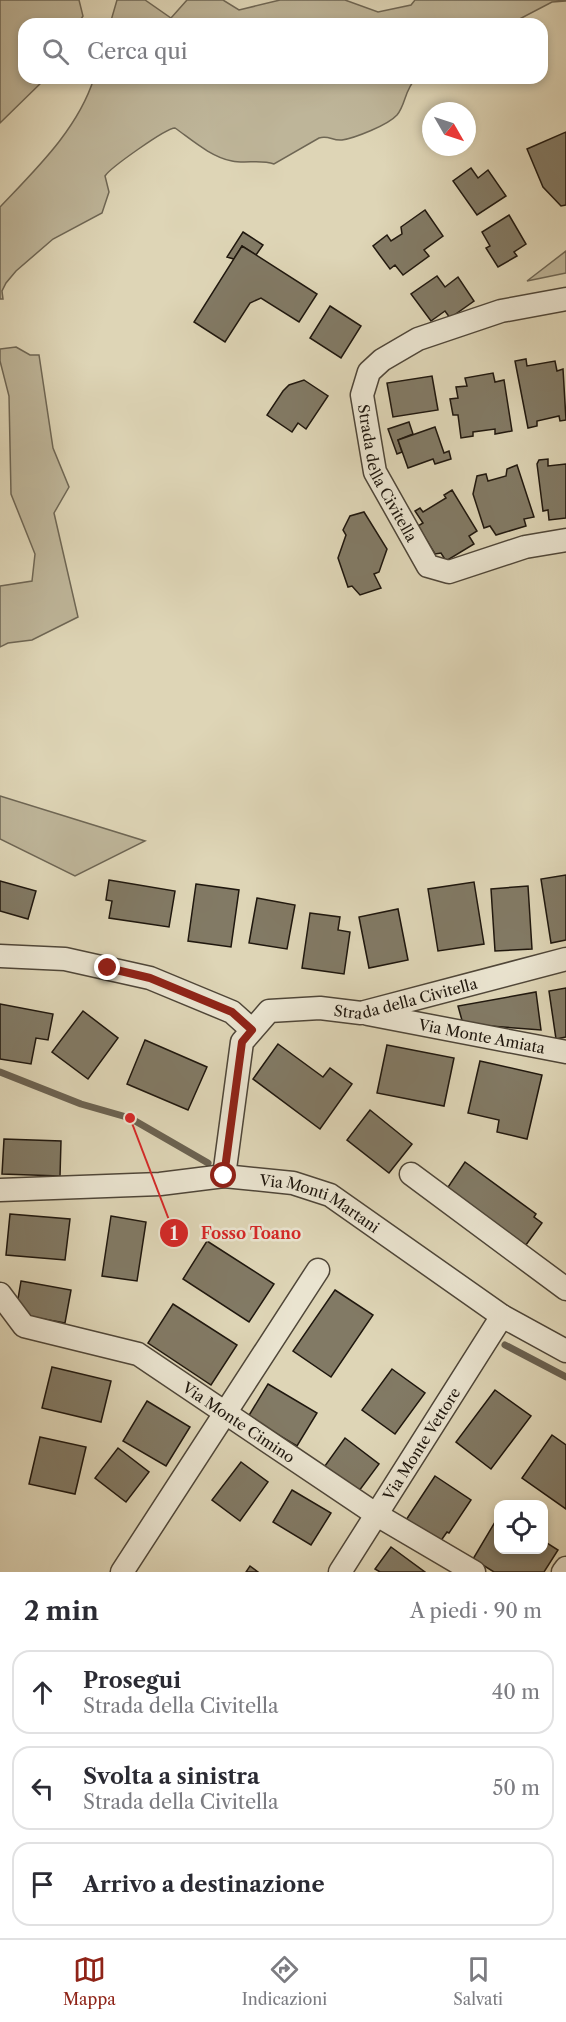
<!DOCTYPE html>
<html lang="it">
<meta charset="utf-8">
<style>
:root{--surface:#fff;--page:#f7f7f7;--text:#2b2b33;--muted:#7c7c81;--line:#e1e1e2;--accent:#8f2418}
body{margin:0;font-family:"Libre Caslon Text",serif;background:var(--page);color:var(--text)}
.controls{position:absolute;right:18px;bottom:18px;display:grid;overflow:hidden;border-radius:12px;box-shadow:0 3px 9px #0003}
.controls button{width:54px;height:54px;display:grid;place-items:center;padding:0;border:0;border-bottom:2px solid var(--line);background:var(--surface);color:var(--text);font:30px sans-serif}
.compass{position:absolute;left:422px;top:102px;width:54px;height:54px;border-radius:50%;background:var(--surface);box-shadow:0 3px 9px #0003;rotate:129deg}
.stop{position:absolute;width:18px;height:18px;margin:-14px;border:4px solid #8f2418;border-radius:50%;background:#fff}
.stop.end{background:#8f2418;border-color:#fff;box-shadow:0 2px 6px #0008}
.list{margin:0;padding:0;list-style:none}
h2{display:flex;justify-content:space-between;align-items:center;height:78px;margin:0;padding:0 24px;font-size:26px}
h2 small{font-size:20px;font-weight:400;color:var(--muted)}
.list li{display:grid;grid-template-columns:39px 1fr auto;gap:18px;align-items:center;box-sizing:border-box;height:84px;margin:0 12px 12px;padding:0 12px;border:2px solid var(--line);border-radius:18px}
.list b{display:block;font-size:22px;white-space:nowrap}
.list p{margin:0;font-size:20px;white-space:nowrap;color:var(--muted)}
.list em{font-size:20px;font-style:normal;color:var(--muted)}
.icon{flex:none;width:33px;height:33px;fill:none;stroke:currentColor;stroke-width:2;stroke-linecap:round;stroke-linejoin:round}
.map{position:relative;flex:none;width:566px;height:1572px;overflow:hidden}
.search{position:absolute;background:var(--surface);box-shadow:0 3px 9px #0003;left:18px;right:18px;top:18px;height:66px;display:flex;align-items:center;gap:15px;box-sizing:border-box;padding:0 21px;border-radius:18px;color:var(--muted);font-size:22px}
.sheet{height:366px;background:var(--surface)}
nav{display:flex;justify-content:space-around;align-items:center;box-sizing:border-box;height:84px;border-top:2px solid var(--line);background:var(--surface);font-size:16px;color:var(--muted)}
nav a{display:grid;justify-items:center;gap:3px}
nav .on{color:var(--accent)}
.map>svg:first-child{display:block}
</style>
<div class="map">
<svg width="566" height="1572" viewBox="0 0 566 1572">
<rect width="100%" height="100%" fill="#ded5b6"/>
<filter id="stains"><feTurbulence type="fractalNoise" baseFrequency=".00333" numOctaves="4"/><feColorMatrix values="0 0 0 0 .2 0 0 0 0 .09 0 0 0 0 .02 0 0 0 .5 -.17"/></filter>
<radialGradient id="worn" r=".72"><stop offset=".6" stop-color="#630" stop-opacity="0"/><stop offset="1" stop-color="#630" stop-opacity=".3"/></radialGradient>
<g fill="#beb599" stroke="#6e6654" stroke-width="1.5">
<path d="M0,0H79L83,16L78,24H24V78H46L0,123Z"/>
<path d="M117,0H145L171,18L187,0H223L239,10L280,0H345L378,12L411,5L415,0H566V1L552,2L510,24H110Z"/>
<path d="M94,78H416C404,91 406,104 397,115C388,125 355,138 342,140C332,141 329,135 319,138L274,164C260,159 246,164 232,161C211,157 192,140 175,128C166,128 110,168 105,176L109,192L102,213L53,239L16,271L6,283L2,291L3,299H0V207C36,169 78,129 94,78Z"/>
<path d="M566,251V273L527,281Z"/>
<path d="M16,347L30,355H39L53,448L69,487L54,513L78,617L32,640L8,643L0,647V586L32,581L35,554L11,494L9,396L0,361V349Z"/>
<path d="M0,796L145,841L75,876L0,839Z"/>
</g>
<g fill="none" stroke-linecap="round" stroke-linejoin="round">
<g stroke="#6b6251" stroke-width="7">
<path d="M0,1072L81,1104L130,1118L208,1163"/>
<path d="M505,1345L566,1377"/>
</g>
</g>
<g fill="#827a65" stroke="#1f170e" stroke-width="1.5">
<path d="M566,132V205L561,206L543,187L527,149Z"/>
<path d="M471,168L478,178L488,170L506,196L477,215L453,181Z"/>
<path d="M425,210L443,236L424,250L429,256L403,275L395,265L390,269L373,246L387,235L391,241L402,234L401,227Z"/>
<path d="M509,215L526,244L514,252L517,256L498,267L486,248L490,246L482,232Z"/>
<path d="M243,232L263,245L256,255L242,246L234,259L227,257Z"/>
<path d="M242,246L317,294L299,322L261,298L250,303L225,342L194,322Z"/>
<path d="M437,276L445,287L458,277L474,301L450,318L445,311L431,321L411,294Z"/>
<path d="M330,306L361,326L341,358L310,338Z"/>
<path d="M526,359L527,366L555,361L557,371L563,369L566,420L560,421L559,416L537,421V426L528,428L515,361Z"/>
<path d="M493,373L495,382L504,380L512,431L495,434V429L473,432V436L461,438L458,415H453L450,399L458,398L456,387L467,386L465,378Z"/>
<path d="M432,376L438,410L393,417L387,383Z"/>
<path d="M304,380L328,396L306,429L298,423L292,432L267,415L283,391L289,385Z"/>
<path d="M409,422L413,434L398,440L402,452L397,454L388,429Z"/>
<path d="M435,427L444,453L449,451L451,459L435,464L433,459L408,468L398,440Z"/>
<path d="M548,459V466L566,464V518L549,520L548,510L543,511L537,464L539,460Z"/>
<path d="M517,465L534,517L524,519L526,526L496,535L490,526L484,528L473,494L477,476L486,474L488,481L506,476L507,469Z"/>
<path d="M452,490L477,531L469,536L474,544L446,561L441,553L435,554L418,526L423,523L415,511L420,508L423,512L446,498L444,495Z"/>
<path d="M364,512L387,549L379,572L374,574L381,588L360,595L352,586L348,587L338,558L346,535L343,530L350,516Z"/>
<path d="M566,875V940L551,943L541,879Z"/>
<path d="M109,880L175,891L169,927L109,918L112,901L106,900Z"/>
<path d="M0,881L36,891L28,919L0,911Z"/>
<path d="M474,882L484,944L438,951L428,889Z"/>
<path d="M196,884L239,890L231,947L188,941Z"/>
<path d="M528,886L532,949L495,951L491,889Z"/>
<path d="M257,898L295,905L287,949L249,943Z"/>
<path d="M398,909L408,960L369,968L359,917Z"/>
<path d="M310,913L340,917L338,930L350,932L344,974L302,968Z"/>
<path d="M566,988V1037L556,1039L549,991Z"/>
<path d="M536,992L541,1030L463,1024L458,1006Z"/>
<path d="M0,1004L53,1014L48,1040L36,1038L31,1064L0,1059Z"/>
<path d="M83,1011L118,1038L88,1079L52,1052Z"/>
<path d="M145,1040L207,1067L188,1110L127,1084Z"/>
<path d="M278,1044L323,1077L330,1068L352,1084L320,1129L253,1079Z"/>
<path d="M387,1045L454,1058L444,1106L377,1093Z"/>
<path d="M480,1061L542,1075L527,1139L497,1132L499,1120L468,1113Z"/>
<path d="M370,1110L412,1144L389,1173L347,1140Z"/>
<path d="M4,1139L61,1141L60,1176L2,1174Z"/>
<path d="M465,1162L536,1214L534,1217L542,1223L523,1249L444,1193Z"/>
<path d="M10,1214L70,1219L65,1260L6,1255Z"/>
<path d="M111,1216L146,1222L137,1281L102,1276Z"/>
<path d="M207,1241L274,1284L249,1322L183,1279Z"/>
<path d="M21,1281L71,1290L65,1323L27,1316L17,1305Z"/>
<path d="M335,1290L373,1315L331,1377L293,1351Z"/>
<path d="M173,1304L237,1345L211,1385L148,1343Z"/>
<path d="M52,1367L111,1381L101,1422L42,1408Z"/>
<path d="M392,1369L425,1393L395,1434L362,1410Z"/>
<path d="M268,1384L317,1413L297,1446L248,1417Z"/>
<path d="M495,1390L531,1416L491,1469L456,1442Z"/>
<path d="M147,1401L190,1427L166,1466L123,1441Z"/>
<path d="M552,1435L566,1445V1509L522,1478Z"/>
<path d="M40,1437L86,1447L75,1494L29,1484Z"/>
<path d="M345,1438L379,1464L356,1495L322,1470Z"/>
<path d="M118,1448L149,1472L126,1502L95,1478Z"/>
<path d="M241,1462L268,1482L240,1521L212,1500Z"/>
<path d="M435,1476L471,1500L449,1533L447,1532L440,1542L406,1520Z"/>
<path d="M292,1490L331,1513L311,1545L273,1522Z"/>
<path d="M498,1517V1550H544V1541L558,1550L544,1572H494L473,1559Z"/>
<path d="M391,1547L425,1572H380L375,1569Z"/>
<path d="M250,1566L258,1572H246Z"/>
</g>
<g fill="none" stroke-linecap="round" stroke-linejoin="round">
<g stroke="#4f4638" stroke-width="25">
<g id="minor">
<path id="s1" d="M566,299L501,311L418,339L382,360L369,372L362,395L375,472L428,566L449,572L525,547L566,540"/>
<path d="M0,956L65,959L150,978L232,1012L252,1030"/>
<path id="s2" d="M368,1014L566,1052"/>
<path d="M411,1174L566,1289"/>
<path id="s3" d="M224,1176L242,1042L269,1011L320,1008L361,1013L566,959"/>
<path id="s4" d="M0,1190L160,1184L224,1176L293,1183L330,1195L502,1316L566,1351"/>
<path id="s5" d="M0,1294L24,1326L138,1354L377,1515L474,1572"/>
<path d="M122,1572L318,1270"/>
<path id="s6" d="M340,1572L502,1316"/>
<path d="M563,1572L566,1568"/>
</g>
</g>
<use href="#minor" stroke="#eae4d0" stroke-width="22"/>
</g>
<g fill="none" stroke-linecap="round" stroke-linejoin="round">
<path stroke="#8f2418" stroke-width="8" d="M108,968L150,978L232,1012L252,1030L242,1042L224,1176"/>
</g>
<g text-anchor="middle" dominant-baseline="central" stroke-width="5" stroke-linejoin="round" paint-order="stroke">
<g font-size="15" fill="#1f170e" stroke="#eae4d0">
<text stroke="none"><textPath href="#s1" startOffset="320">Strada della Civitella</textPath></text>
<text stroke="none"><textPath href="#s3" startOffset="315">Strada della Civitella</textPath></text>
<text stroke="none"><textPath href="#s2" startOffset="116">Via Monte Amiata</textPath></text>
<text stroke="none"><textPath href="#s4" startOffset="326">Via Monti Martani</textPath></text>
<text stroke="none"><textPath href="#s5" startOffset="279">Via Monte Cimino</textPath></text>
<text stroke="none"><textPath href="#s6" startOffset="152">Via Monte Vettore</textPath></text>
</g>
</g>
<path fill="none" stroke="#d62828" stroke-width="2" d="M130 1118L174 1233"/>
<g fill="#d62828" stroke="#eae4d0" stroke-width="2">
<circle cx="130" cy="1118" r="6"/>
<circle cx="174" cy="1233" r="15"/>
</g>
<g font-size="18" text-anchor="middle" font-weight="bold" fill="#fff">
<text x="174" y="1240">1</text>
</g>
<g font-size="16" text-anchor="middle" font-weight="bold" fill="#d62828" stroke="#eae4d0" stroke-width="5" stroke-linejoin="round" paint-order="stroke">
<text x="251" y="1239">Fosso Toano</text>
</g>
<rect width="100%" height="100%" filter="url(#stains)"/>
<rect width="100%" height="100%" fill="url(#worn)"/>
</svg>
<div class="controls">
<button><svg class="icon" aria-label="locate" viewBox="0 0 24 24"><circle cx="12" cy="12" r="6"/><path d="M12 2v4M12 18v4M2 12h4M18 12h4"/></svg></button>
</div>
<svg class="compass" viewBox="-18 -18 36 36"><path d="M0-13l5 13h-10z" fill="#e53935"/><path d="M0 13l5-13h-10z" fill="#7c7c81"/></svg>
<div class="stop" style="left:224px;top:1176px"></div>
<div class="stop end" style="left:108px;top:968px"></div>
<div class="search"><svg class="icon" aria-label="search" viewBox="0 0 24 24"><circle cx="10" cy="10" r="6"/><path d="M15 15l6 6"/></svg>Cerca qui</div>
</div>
<section class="sheet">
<h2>2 min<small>A piedi · 90 m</small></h2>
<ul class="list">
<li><svg class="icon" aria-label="ahead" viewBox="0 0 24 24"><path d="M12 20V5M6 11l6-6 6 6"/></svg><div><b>Prosegui</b><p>Strada della Civitella</p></div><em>40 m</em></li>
<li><svg class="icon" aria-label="left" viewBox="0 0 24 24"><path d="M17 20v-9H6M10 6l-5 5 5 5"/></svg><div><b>Svolta a sinistra</b><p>Strada della Civitella</p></div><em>50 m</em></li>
<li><svg class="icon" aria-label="arrive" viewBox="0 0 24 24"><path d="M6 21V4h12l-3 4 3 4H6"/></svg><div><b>Arrivo a destinazione</b></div></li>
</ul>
</section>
<nav>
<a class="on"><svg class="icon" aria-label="map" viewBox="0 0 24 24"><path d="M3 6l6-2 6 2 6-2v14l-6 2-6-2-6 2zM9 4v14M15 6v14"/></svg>Mappa</a>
<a><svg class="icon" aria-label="directions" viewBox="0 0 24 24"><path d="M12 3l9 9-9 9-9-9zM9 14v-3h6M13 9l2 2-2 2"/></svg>Indicazioni</a>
<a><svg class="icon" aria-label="saved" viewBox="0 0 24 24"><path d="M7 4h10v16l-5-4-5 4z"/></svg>Salvati</a>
</nav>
